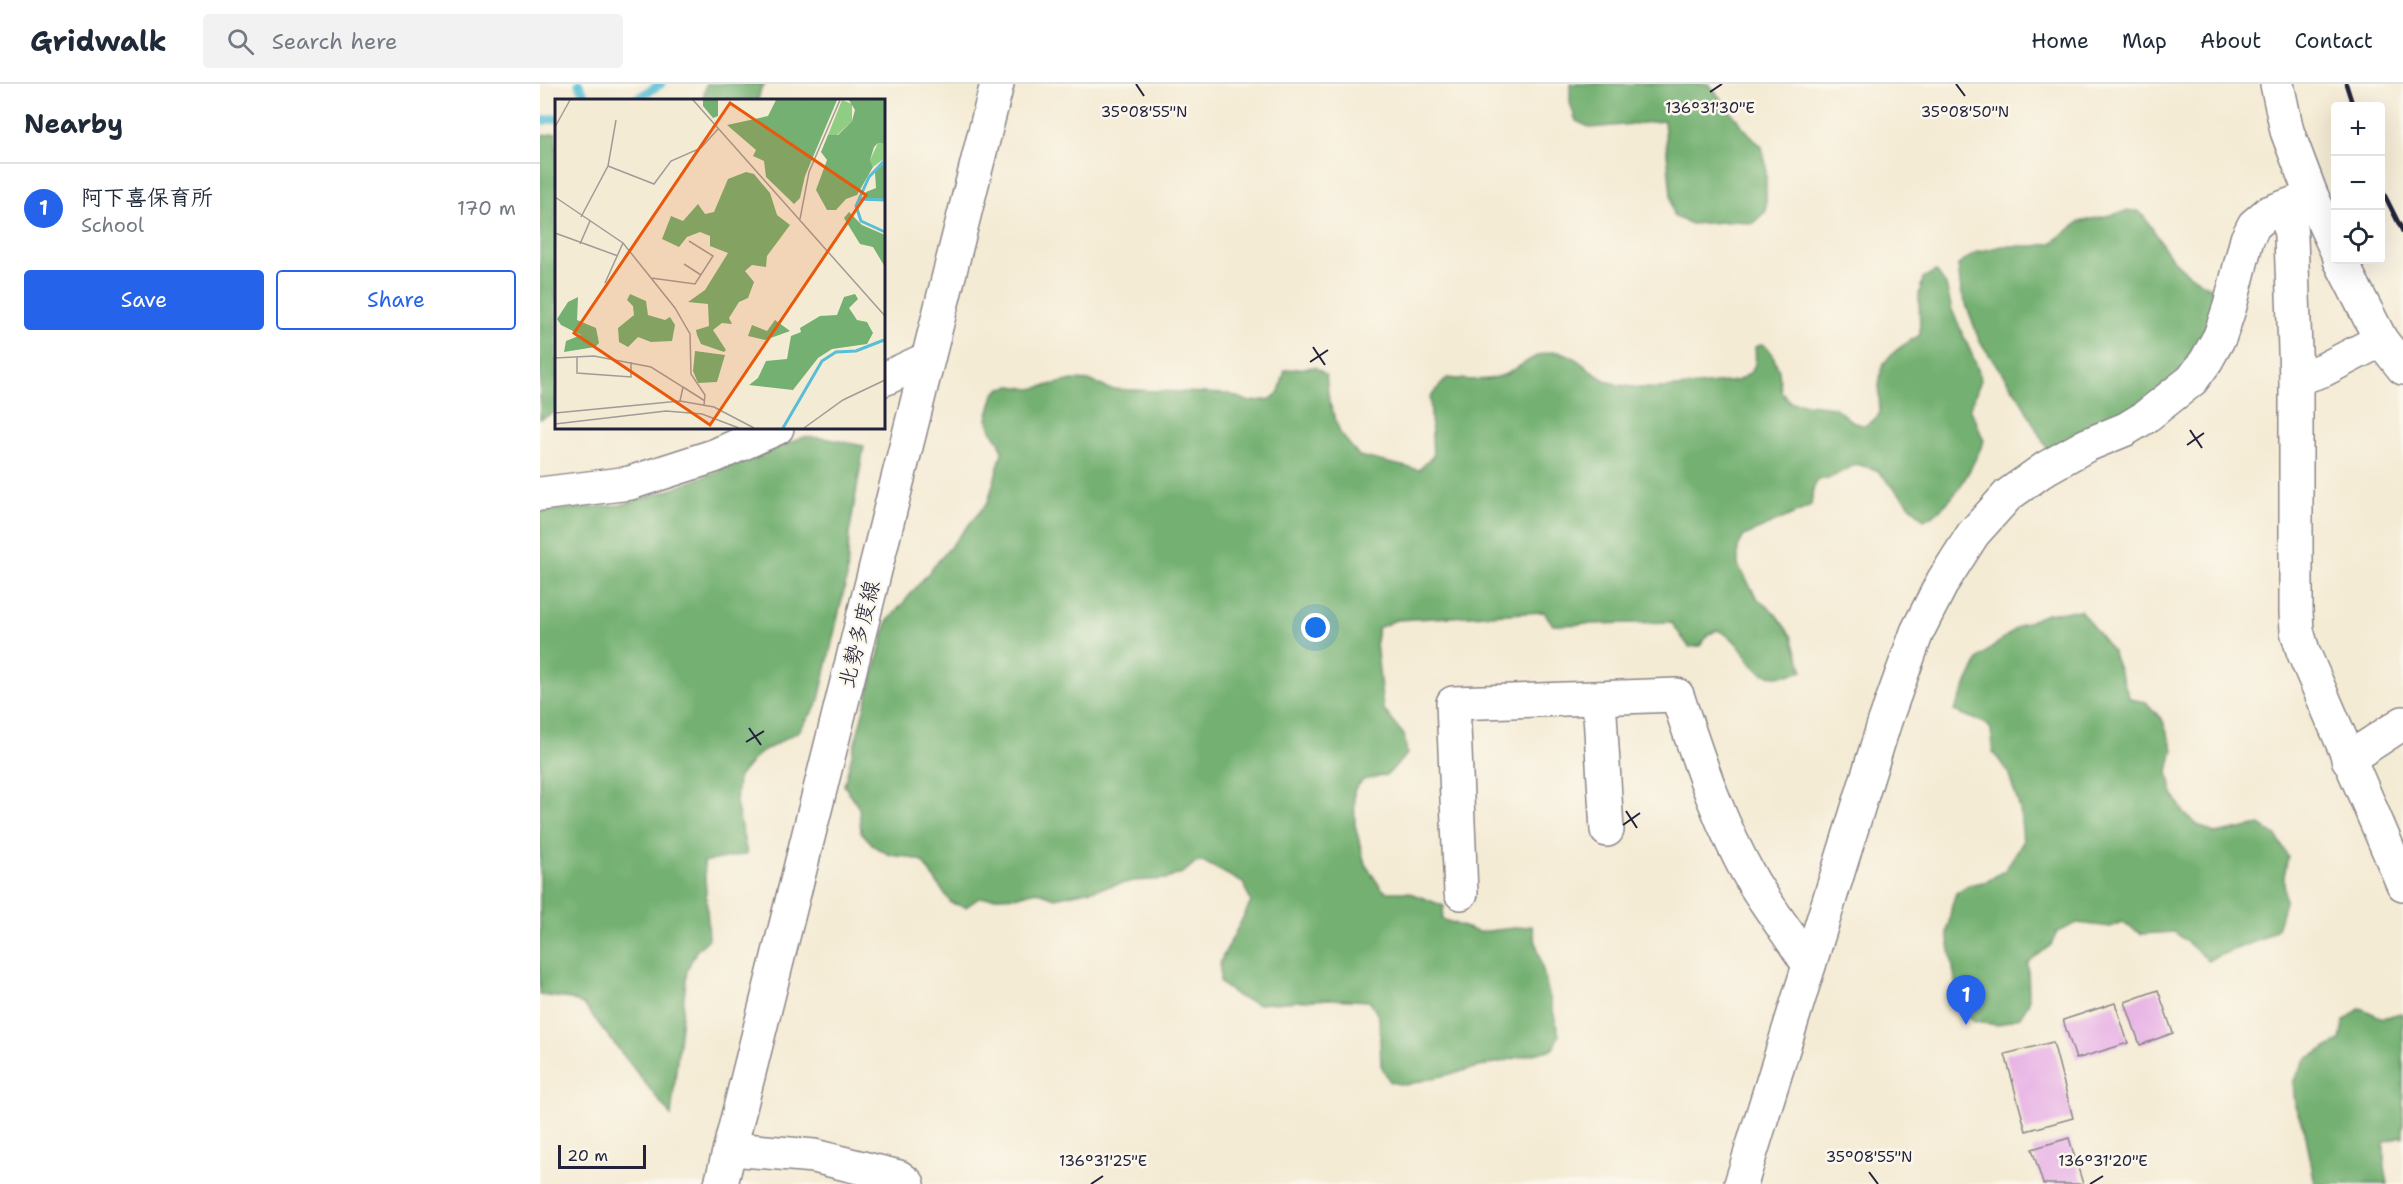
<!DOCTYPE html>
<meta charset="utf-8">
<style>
:root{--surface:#fff;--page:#f2f2f3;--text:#1f2937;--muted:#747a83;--line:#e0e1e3;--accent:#2563eb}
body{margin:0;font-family:"Shantell Sans","Klee One",sans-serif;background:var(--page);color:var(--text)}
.controls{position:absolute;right:18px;top:18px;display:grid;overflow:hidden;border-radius:6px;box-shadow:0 6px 24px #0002}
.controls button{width:54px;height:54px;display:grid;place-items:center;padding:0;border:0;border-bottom:2px solid var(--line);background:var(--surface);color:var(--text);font:30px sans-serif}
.scale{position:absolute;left:18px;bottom:15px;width:88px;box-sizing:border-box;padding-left:6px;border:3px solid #22223b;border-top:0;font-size:16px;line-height:21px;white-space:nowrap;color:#22223b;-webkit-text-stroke:4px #fbf7ec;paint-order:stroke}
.you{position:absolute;left:776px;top:544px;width:21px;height:21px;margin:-15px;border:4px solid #fff;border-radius:50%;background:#1a73e8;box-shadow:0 0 0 9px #1a73e833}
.badge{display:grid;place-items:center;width:39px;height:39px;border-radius:50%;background:var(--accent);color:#fff;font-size:20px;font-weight:700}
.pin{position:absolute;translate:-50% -50px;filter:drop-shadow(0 2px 3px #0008)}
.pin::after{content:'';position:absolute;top:32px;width:21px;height:18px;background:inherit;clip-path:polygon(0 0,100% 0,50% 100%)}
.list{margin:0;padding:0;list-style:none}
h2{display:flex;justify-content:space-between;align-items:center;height:78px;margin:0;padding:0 24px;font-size:26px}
h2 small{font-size:20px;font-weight:400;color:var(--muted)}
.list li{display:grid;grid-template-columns:39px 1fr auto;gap:18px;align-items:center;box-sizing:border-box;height:90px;padding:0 24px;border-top:2px solid var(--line)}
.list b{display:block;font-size:22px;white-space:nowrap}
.list p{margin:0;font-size:20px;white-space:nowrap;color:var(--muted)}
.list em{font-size:20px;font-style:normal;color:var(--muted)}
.actions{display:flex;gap:12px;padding:18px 24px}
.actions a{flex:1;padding:14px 0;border:2px solid var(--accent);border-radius:6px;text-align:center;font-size:21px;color:var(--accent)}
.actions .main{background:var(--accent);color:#fff}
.icon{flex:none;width:33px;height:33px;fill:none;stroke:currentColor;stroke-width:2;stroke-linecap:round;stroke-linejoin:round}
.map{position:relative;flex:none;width:1863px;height:1100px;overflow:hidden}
header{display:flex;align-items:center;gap:36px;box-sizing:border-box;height:84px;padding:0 30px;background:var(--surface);border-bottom:2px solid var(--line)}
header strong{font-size:28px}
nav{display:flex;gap:33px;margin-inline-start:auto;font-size:21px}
.search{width:420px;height:54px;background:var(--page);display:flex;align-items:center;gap:15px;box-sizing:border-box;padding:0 21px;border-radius:6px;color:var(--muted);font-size:22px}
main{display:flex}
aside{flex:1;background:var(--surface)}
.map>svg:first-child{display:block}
</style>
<header>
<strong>Gridwalk</strong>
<div class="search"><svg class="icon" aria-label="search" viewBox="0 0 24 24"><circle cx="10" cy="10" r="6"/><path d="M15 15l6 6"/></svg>Search here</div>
<nav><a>Home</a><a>Map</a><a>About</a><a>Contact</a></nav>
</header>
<main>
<aside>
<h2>Nearby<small></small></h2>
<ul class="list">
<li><span class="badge">1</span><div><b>阿下喜保育所</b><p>School</p></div><em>170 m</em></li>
</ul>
<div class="actions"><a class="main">Save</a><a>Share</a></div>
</aside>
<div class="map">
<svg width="1863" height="1100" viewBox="0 0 1863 1100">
<rect width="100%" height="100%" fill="#fbf7ec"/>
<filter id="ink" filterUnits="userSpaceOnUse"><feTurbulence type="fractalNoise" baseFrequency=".0167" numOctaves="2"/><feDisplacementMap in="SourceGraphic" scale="12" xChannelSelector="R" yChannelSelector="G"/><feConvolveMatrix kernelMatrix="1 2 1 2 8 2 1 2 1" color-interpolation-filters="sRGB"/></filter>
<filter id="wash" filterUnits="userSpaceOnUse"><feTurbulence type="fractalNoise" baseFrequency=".008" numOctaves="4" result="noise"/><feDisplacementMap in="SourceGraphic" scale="24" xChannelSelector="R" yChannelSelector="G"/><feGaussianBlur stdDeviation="1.35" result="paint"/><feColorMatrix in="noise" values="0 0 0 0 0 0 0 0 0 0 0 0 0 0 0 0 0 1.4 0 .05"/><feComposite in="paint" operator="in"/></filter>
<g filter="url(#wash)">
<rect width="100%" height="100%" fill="#f4ebd4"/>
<g fill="#73b071" stroke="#4a6956" stroke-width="1.5">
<path d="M166,0H226L221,4L218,16H163Z"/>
<path d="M1030,0H1169L1203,43L1222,63L1226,81V127L1212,140L1199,137L1151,140L1133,132L1124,37L1051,44L1036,37L1030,19Z"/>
<path d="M16,49V328L0,335V52Z"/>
<path d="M1588,127H1599C1611,140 1618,154 1628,169C1639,185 1656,195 1672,205L1674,229L1652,276L1600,321L1508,367L1479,313L1440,258L1421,207L1418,181L1437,168L1462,162H1495L1512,159L1539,138Z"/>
<path d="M1396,187L1406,201L1412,226L1437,282L1441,296L1430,324L1444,357C1430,387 1415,421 1384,436L1337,386L1316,380L1290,394L1277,396L1273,406L1271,422L1204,452L1198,463V481L1217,514L1235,529L1252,553L1263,587C1200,607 1217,561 1177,546L1168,551L1160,562L1149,563L1131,538L1013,541L1004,528L856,536L838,544L836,558L843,625L864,651L867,670L847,691L823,696L814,706L815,741L825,780L841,804L847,808H868L904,822L902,835L938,848L992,842L1019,951L1013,965L865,1001L850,998L841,981L839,934L830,917L790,915L717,920L699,913L680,899V878L711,818L703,799L664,778L655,779L644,788L627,795L594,797L515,814L496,807L479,812L439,814L426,823L411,819L382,777L368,773L350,771L335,763L321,748L319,724L304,701L347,538L448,418L462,369L460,359L451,346L447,335L454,310L461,304L472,302L491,305L533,296L551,297L569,305L689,310L710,318L731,315L739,308L745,286L775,283L786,291L789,317L800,349L819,372L879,386L893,372L890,313L907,294C926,296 949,298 966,290C983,282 995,268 1015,268C1037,268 1050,291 1069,298C1105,311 1159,300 1197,297C1215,288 1217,282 1215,263L1223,260L1232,269L1239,287L1241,307L1250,318L1294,323L1310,336L1324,342L1333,337L1340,329C1337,281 1339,275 1380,251L1379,211L1383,194Z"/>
<path d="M264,353L284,354L324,362L309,451L307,493L278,620L259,647L217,671L198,694L196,719L207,770L164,778L169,855L156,867L147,886L131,1032L44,921L31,915L0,911V427L80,421L127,407Z"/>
<path d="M1540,526L1572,567L1590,615L1606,618L1623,637L1633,665L1628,688L1633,710L1644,729L1655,739L1675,750L1720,741L1737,753L1748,773L1744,792L1745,818L1737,845L1724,854L1668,876L1635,848L1602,850L1581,838L1571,843L1537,839L1517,848L1511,861L1488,879L1489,918L1480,933L1458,941L1434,938L1419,919L1407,849L1412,821L1416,809L1428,801L1448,797L1465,786L1483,758L1480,725L1468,688L1453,668L1451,645L1445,639L1414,627L1439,574L1479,542L1506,530Z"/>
<path d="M1820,924L1843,934L1861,929L1863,933V1053L1860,1052L1844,1059V1077L1848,1100H1775L1765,1047L1755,1022L1753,998L1765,976L1800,956L1804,937Z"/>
</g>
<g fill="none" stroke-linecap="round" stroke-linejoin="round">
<g stroke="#57bed5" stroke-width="9">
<path d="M39,0L47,16"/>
<path d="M94,16L121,0"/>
<path d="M0,37L16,34"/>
</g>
</g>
<g id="blocks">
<g fill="#e6ade5">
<path d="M1618,906L1633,949L1600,961L1585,918Z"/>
<path d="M1575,919L1588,959L1536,975L1523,936Z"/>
<path d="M1513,958L1533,1034L1486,1047L1465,970Z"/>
<path d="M1529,1054L1543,1100H1503L1492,1065Z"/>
</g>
</g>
</g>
<g filter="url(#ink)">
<use href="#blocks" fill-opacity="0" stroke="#8b8688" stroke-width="1.5"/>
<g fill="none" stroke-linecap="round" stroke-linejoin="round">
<g stroke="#8b8688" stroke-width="36">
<g id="street">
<path d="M1748,122L1751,153L1756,295"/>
<path d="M1841,256L1783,286L1756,295V528L1757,547L1763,567L1863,800"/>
<path d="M1059,614L1067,746"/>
<path d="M1808,675L1863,639"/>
<path d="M921,809L913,619L1137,611C1158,674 1179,740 1213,798C1230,826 1251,853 1269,881"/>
<path d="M191,1065L274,1072L359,1093L368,1100"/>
<path d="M1201,1100L1345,637L1377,548L1403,497L1433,450L1468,411L1506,384L1547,361L1586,345L1604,334L1652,296L1666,277L1680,252L1690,222L1707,155L1714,141L1728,129L1772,113"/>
</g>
</g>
<g stroke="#8b8688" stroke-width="36">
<g id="secondary">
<path d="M1737,0L1747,47L1772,113L1796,165"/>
<path d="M1800,176L1841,256L1863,284"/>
<path d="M344,295L387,275"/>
<path d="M0,410L90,399L174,372L237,344"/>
</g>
</g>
<g stroke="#8b8688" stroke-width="36">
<path id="primary" d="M181,1100L457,0"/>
</g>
<use href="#street" stroke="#fff" stroke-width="33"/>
<use href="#secondary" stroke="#fff" stroke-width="33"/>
<use href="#primary" stroke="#fff" stroke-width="33"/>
<g stroke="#22223b" stroke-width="4.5">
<path d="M1806,0L1813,22"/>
<path d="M1840,102L1863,148"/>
</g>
</g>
</g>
<path fill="none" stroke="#22223b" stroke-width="2" d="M596,0L604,12M1416,0L1425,12M1170,8L1182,0M773,263L785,281M770,278L788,266M1650,346L1662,364M1647,361L1664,349M209,644L221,661M206,658L224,647M1086,727L1097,744M1083,741L1100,729M1329,1088L1338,1100M551,1100L563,1092M1550,1100L1563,1092"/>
<g text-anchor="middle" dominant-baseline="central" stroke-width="5" stroke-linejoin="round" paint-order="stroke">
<g font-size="22" fill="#22223b" stroke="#fbf7ec">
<text transform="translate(319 550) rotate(-76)">北勢多度線</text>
</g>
</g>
<g transform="translate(15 15)">
<rect width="330" height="330" fill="#f4ebd4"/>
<path d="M287,1L297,5V22L282,36H273ZM323,44L330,45V59L318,68L315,61Z" fill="#8fcd83"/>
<path d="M148,1H163V17L158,19L148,7ZM221,1H282L250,77L245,99L239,105L211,78L209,62L198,57L201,51L172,26L213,17ZM294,1H330V45L323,44L319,48L315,61L318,68L302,96L291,100L281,111H272L261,91L272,61L266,53L273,36H283L297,22L300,11ZM330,63V100L311,99V93L321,89L320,73ZM191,73L199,75L215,94L222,116L235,126L212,157L211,168L197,166L190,172L199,183L193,199L184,203L174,219L177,225L167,224L158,231L171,251L169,253L146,245L142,236L141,231L154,227L153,205L133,203L150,191L173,154L155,147V137L145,133L132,138L124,148L107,140L116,117L128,122L143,105L150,115L159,113L173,80ZM294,113L307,126L330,136V168L318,148L305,145L289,119ZM75,195L91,202L93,216L110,221L115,218L120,226L117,242L96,243L83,238L73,248L64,243L63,229L79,216L78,207L72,201ZM300,195L303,200L294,209L302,221L312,223L318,234L312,245L277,250L263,259L238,291L194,286L203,279L211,262L232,260L236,237L246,233L245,229L265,217L282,216L289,198ZM23,198L22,221L41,229L44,244L40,248L9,253L11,242L26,236L6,226L2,220L13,203ZM220,221L235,232L210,241L193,237L197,226L212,232ZM140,252L170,256L162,283L143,284L138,272Z" fill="#73b071"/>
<path fill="none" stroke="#57bed5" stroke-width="3" d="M330,61L314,78L301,107L306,122L330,133M304,100L330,101M228,329L267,262L281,253L301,252L329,241"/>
<path fill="none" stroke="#a09b97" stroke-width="1.5" d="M138,1L330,217M0,28L15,1M53,67L61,21M0,98L68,144L120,209L135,235L136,275L150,296L149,306M26,118L53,67L99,85L116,62L146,49L163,30M245,120L254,73L285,1M0,134L63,157M25,145L35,122M129,165L146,176M96,179L140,185L158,157L134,142M50,184L68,144M22,258V274L76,278V263M0,259L39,257L96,268L128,288L125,302M128,288L150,302M0,314L125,302L159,308L199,329M0,325L111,312L147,315L184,329M249,329L288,301L330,281"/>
<path fill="#e8590c" fill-opacity="0.15" stroke="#e8590c" stroke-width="3" d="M175,4L311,96L155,326L19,234Z"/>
<rect width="330" height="330" fill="none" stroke="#22223b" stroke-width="3"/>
</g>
<g font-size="15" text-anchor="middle" fill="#22223b" stroke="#fbf7ec" stroke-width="5" stroke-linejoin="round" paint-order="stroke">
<text x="1170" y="29">136°31'30"E</text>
<text x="604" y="33">35°08'55"N</text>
<text x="1425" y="33">35°08'50"N</text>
<text x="1329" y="1078">35°08'55"N</text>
<text x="563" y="1082">136°31'25"E</text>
<text x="1563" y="1082">136°31'20"E</text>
</g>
</svg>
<div class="controls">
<button>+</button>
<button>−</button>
<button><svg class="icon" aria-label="locate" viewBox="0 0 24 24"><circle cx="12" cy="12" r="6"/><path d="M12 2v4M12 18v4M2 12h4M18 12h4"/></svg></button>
</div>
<div class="scale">20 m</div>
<div class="you"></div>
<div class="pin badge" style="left:1426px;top:941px">1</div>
</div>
</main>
